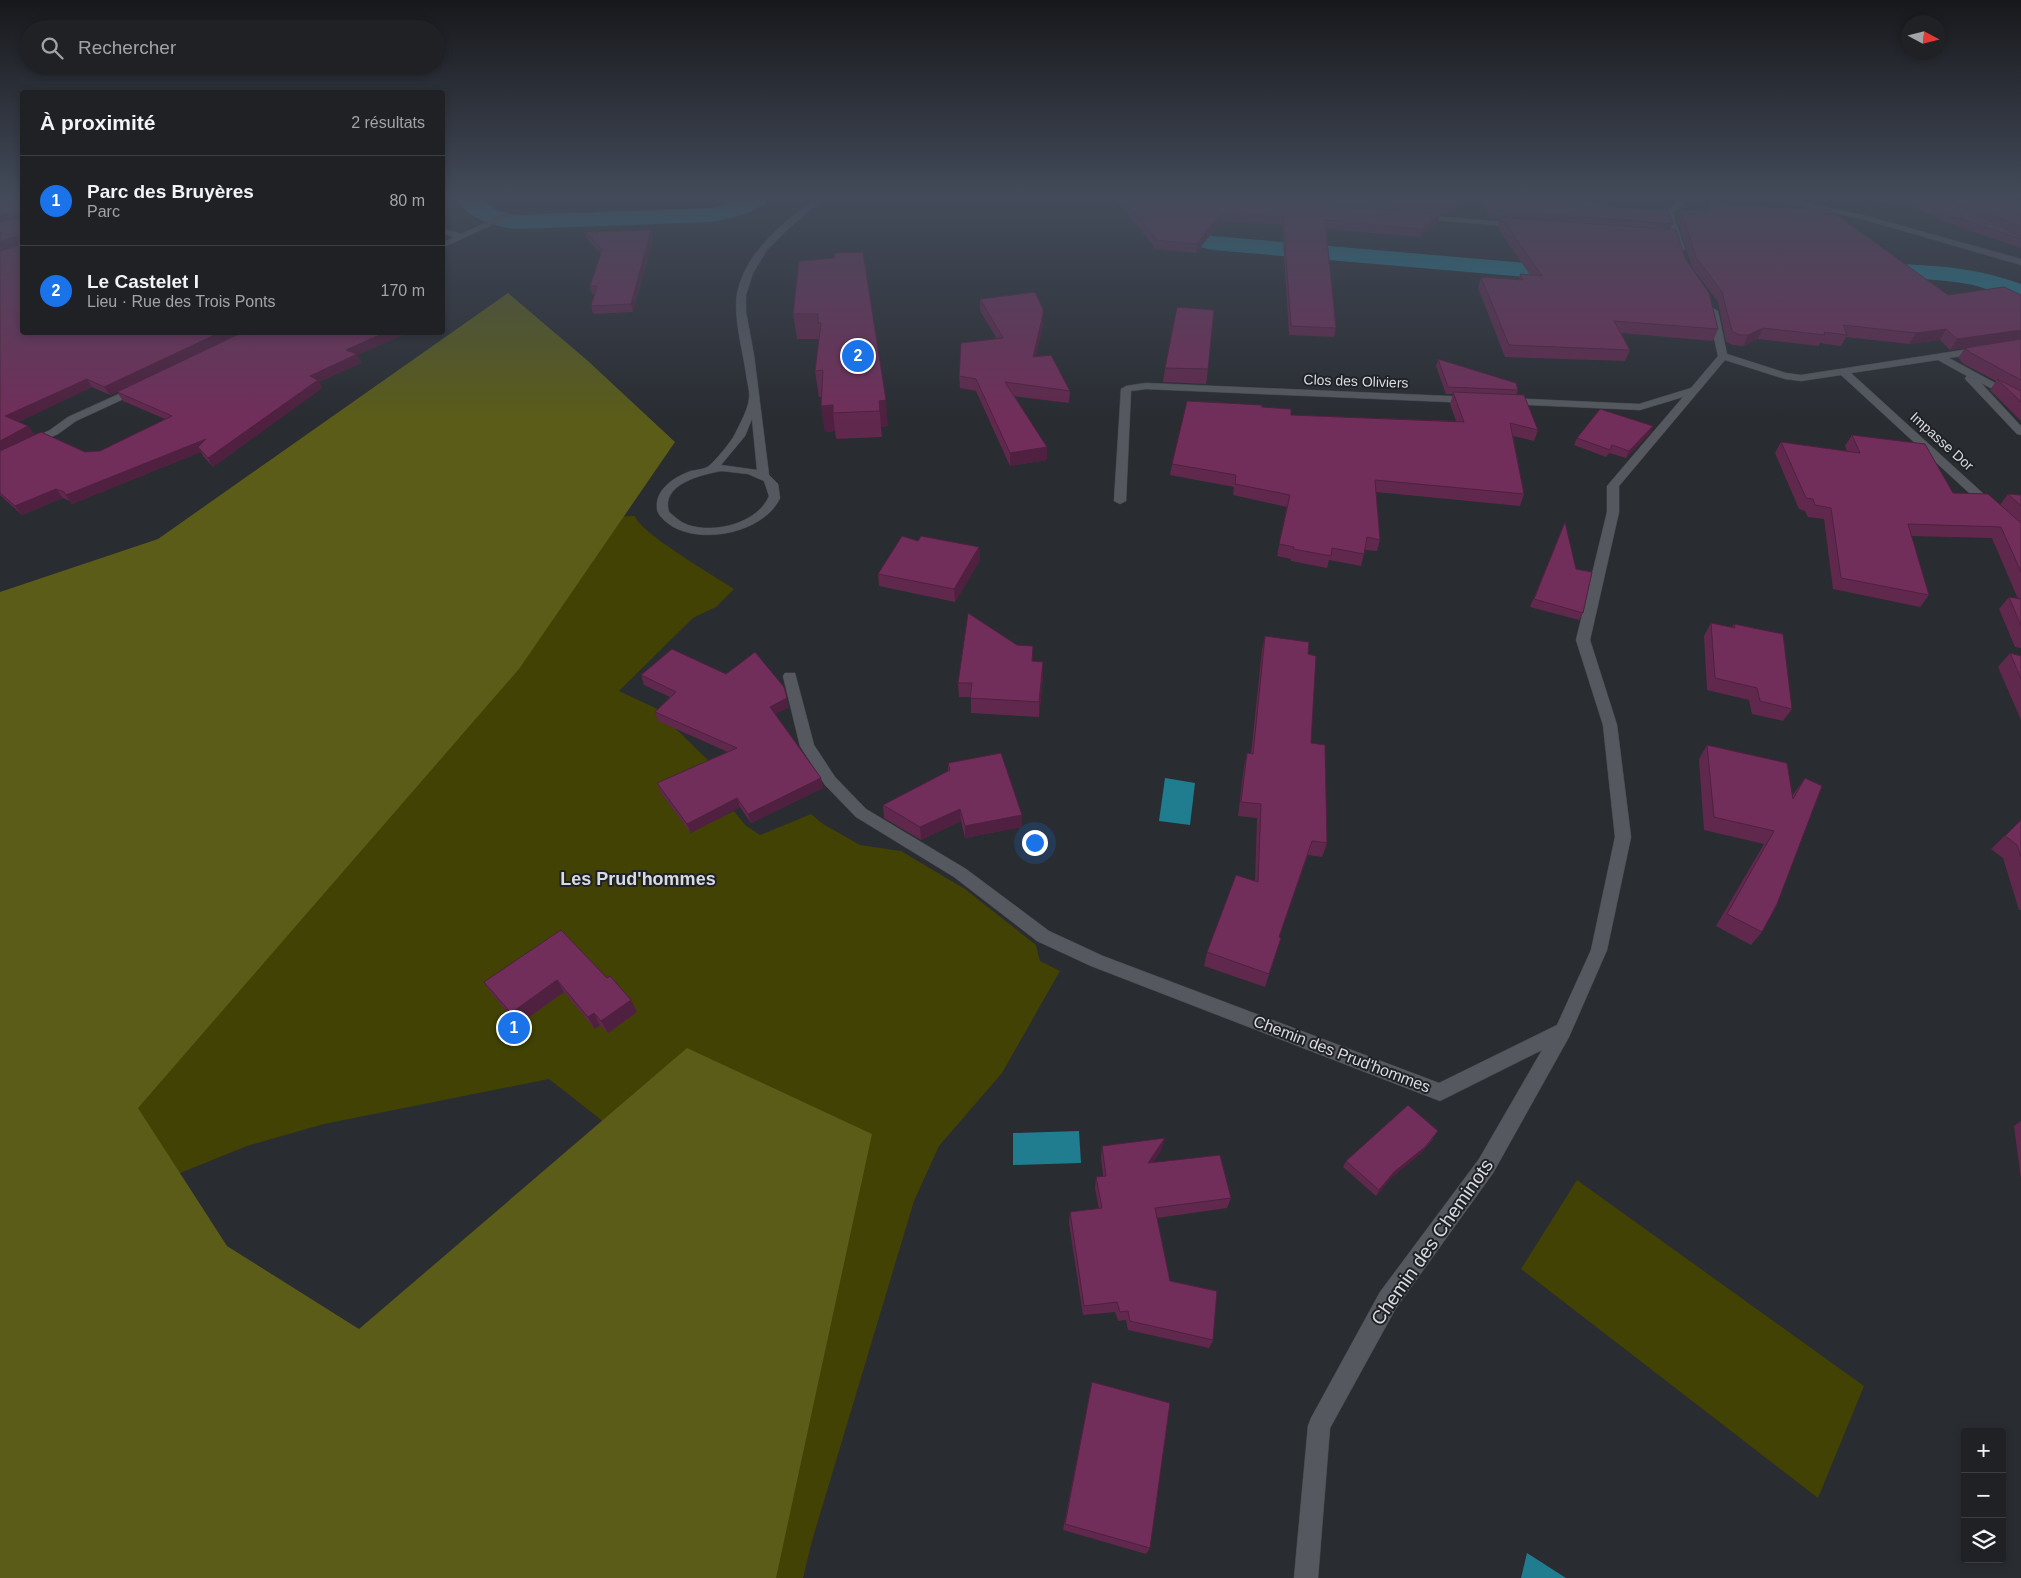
<!DOCTYPE html>
<html lang="fr">
<meta charset="utf-8">
<style>
:root{--surface:#1f2125;--page:#2c2e32;--text:#f1f3f6;--muted:#a1a3a7;--line:#3c3e42;--accent:#1a73e8}
body{margin:0;font-family:Arial,sans-serif;background:var(--page);color:var(--text)}
.controls{position:absolute;right:15px;bottom:15px;display:grid;overflow:hidden;border-radius:5px;box-shadow:0 2px 8px #0003}
.controls button{width:45px;height:45px;display:grid;place-items:center;padding:0;border:0;border-bottom:1px solid var(--line);background:var(--surface);color:var(--text);font:25px sans-serif}
.compass{position:absolute;left:1901px;top:15px;width:45px;height:45px;border-radius:50%;background:var(--surface);box-shadow:0 2px 8px #0003;rotate:97deg}
.you{position:absolute;left:1034px;top:842px;width:18px;height:18px;margin:-12px;border:4px solid #fff;border-radius:50%;background:#1a73e8;box-shadow:0 0 0 8px #1a73e833}
.badge{display:grid;place-items:center;width:32px;height:32px;border-radius:50%;background:var(--accent);color:#fff;font-size:16px;font-weight:700}
.pin{position:absolute;translate:-50% -50%;border:2px solid #fff;box-shadow:0 1px 5px #0006}
.list{margin:0;padding:0;list-style:none}
h2{display:flex;justify-content:space-between;align-items:center;height:65px;margin:0;padding:0 20px;font-size:21px}
h2 small{font-size:16px;font-weight:400;color:var(--muted)}
.list li{display:grid;grid-template-columns:32px 1fr auto;gap:15px;align-items:center;box-sizing:border-box;height:90px;padding:0 20px;border-top:1px solid var(--line)}
.list b{display:block;font-size:19px;white-space:nowrap}
.list p{margin:0;font-size:16px;white-space:nowrap;color:var(--muted)}
.list em{font-size:16px;font-style:normal;color:var(--muted)}
.icon{flex:none;width:28px;height:28px;fill:none;stroke:currentColor;stroke-width:2;stroke-linecap:round;stroke-linejoin:round}
.map{position:relative;flex:none;width:2021px;height:1578px;overflow:hidden}
.search{position:absolute;background:var(--surface);box-shadow:0 2px 8px #0003;left:20px;top:20px;width:425px;height:55px;display:flex;align-items:center;gap:12px;box-sizing:border-box;padding:0 18px;border-radius:28px;color:var(--muted);font-size:19px}
.panel{position:absolute;background:var(--surface);box-shadow:0 2px 8px #0003;left:20px;top:90px;width:425px;height:245px;border-radius:5px}
.map>svg:first-child{display:block}
</style>
<div class="map">
<svg width="2021" height="1578" viewBox="0 0 2021 1578">
<rect width="100%" height="100%" fill="#292c31"/>
<g fill="#414203">
<path d="M635,516C640,533 715,576 734,589L716,607L693,618L619,691L666,713L676,729L709,761L690,833L734,811L745,825L760,835L811,814L823,824L860,845L901,851L965,889L1036,945L1040,961L1060,971L1002,1073L939,1146L914,1201L812,1541L803,1578H543L628,1141L549,1079L324,1124L247,1146L0,1246L483,521Z"/>
<path d="M1577,1180L1864,1386L1818,1498L1521,1269Z"/>
</g>
<path fill="#5a5c18" d="M508,293L588,361L675,442L519,669L138,1108L227,1246L359,1329L687,1048L872,1134L776,1578H0V592L158,539Z"/>
<g fill="#207d90">
<path d="M1165,778L1195,783L1190,825L1159,821Z"/>
<path d="M1079,1131L1081,1163L1013,1165V1133Z"/>
<path d="M1527,1553L1566,1578H1521Z"/>
</g>
<g fill="none" stroke-linecap="round" stroke-linejoin="round">
<g fill="#207d90" fill-rule="evenodd">
<path d="M456,199H481L498,211L515,215L713,208L740,199H768L765,204L748,213L714,222L515,229C493,226 469,219 456,199Z"/>
<path d="M1139,199H1161C1175,220 1188,231 1213,236L1527,263H1586L1595,265L1598,270L1595,275L1586,277H1527L1213,250C1171,241 1162,235 1139,199Z"/>
<path d="M1857,264C1913,264 1968,264 2021,284V301C2005,297 1990,289 1973,285C1935,277 1896,279 1857,278L1848,276L1845,271L1848,266Z"/>
</g>
<g stroke="#45484c" stroke-width="1">
<g id="minor">
<path d="M814,199H823L788,229L767,250L753,273L746,295V312L754,355L769,475L778,484L780,498C764,534 693,548 664,520C661,517 657,513 657,508C655,489 676,476 691,471C696,470 705,469 709,466C716,460 731,442 735,434C740,424 748,409 749,399C750,393 748,385 747,380C744,355 733,318 737,294C745,252 783,223 814,199ZM752,419L757,470L721,465L745,436ZM722,471L748,474L764,481L769,496C758,523 715,534 688,525C680,522 675,517 669,512C660,484 703,474 722,471Z"/>
<path d="M1562,199H1573L1605,206C1595,213 1571,206 1562,199Z"/>
<path d="M1674,199H1682L1684,204L1673,213L1685,249L1681,252L1677,249L1665,212L1676,203Z"/>
<path d="M1772,199H1787L1863,215L2021,259V265L1862,219Z"/>
<path d="M504,214L511,216L442,248V243L454,237L442,233V228L461,234Z"/>
<path d="M1417,215L1519,223L1523,225L1519,227L1420,219H1417Z"/>
<path d="M1713,308L1718,311L1727,354L1786,373L1801,375L2021,341V347L1949,358L2021,397V404L1981,383L2021,426V435L2017,434L1966,380L1965,378L1967,376L1938,360L1851,373L2021,528V538L2017,537L1841,375L1801,381L1785,379L1725,360L1619,486V512L1590,640L1617,725L1631,837L1607,950L1569,1037L1493,1173L1396,1308L1330,1428L1318,1578H1294L1308,1426L1311,1418L1380,1292L1479,1159L1542,1050L1440,1101L1091,966L1037,941L954,877L856,817L825,785L800,746L783,676L785,673H795L814,745L835,777L866,809L966,869L1049,931L1103,956L1439,1083L1557,1025L1591,950L1615,837L1603,725L1576,640L1607,512V486L1683,397L1640,410L1506,404L1501,401L1506,398L1639,404L1691,388L1718,356L1708,311Z"/>
<path d="M1146,383L1471,397L1476,400L1471,403L1146,389L1131,391L1126,501L1120,504L1114,501L1121,389L1126,386Z"/>
<path d="M139,385L143,386V390L76,421L58,434L0,461V454L50,430L68,417Z"/>
</g>
</g>
<use href="#minor" fill="#55595f" fill-rule="evenodd"/>
</g>
<g fill="#61284d" fill-rule="evenodd">
<path d="M0,199H22V332H409L357,355L361,363L319,382L322,388L213,467L203,456L201,452L72,504L70,501L63,498L22,515L0,495ZM217,345L117,392L123,401L165,419L100,451L85,452L41,432L35,435L28,426L18,422L92,387L110,395Z"/>
<path d="M1115,199H1468L1447,215H1440L1438,223L1420,237L1326,229L1336,328L1334,337L1289,335L1282,225L1221,221L1196,253L1154,249V246Z"/>
<path d="M1478,199H1564L1563,203L1673,224L1670,230L1685,258L1718,329L1713,341L1621,333L1630,350L1625,361L1505,357L1478,288L1481,277L1519,279L1520,274L1530,275L1497,227L1500,219H1491Z"/>
<path d="M1854,199H1868L1866,203Z"/>
<path d="M1876,199H1947L1955,203L1957,199H2021V248L1939,220L1905,202L1897,206Z"/>
<path d="M1710,204L1948,295H2021V421L1990,390L1996,381L1964,364L1958,358L1965,348L1950,350L1940,340L1909,344L1846,337L1841,346L1820,343L1819,346L1758,339L1743,346L1733,345L1726,342L1718,302L1692,267L1677,220L1681,210L1706,212Z"/>
<path d="M586,232L653,238L633,312L593,314L591,306L594,294H592L590,286L601,254L588,240Z"/>
<path d="M799,261L888,426L881,427L882,437L836,439L835,431L825,432L821,406L822,397H819L815,371L819,339H797L793,314Z"/>
<path d="M980,299L1043,325L1036,356L1070,391L1069,403L1013,396L1047,447V460L1010,466L976,391L960,388L959,376L997,339L980,311Z"/>
<path d="M1438,359L1518,390L1516,395L1538,430L1534,441L1513,436L1524,494L1520,506L1376,492L1380,540L1377,551L1365,550L1361,566L1329,560L1327,568L1291,561V559L1277,556L1287,507L1233,495L1234,487L1170,475L1172,464L1262,407L1291,415L1456,421L1450,404L1453,394H1446L1436,366Z"/>
<path d="M1165,368L1208,369L1206,384L1163,382Z"/>
<path d="M1650,433L1626,458L1609,453L1606,457L1574,445L1577,438Z"/>
<path d="M1852,435L1953,493L2000,505L2008,494L2021,495V648L2015,647L1999,609L2009,597L2018,599L1992,538L1911,536L1929,595L1920,607L1833,589L1824,519L1808,517L1805,511L1799,509L1775,453L1781,442L1847,451L1845,446Z"/>
<path d="M1565,522L1583,613L1579,620L1530,607Z"/>
<path d="M918,541L979,547L980,560L955,602L879,586L878,574Z"/>
<path d="M1711,623L1732,627L1734,624L1792,709L1783,721L1752,714L1749,700L1707,690L1704,636Z"/>
<path d="M1265,636L1308,654L1311,743L1327,843L1322,857L1308,855L1279,937L1281,938L1265,987L1204,966L1207,952L1255,881L1257,818L1238,816L1244,767L1247,753L1251,754L1262,650Z"/>
<path d="M2010,653L2021,656V720L1998,667Z"/>
<path d="M641,675L789,707L775,714L821,778L823,788L751,823L740,807L691,833L660,792L657,783L728,752L658,721L655,712L670,697L644,685Z"/>
<path d="M1043,676L1039,717L971,713V697H959L958,683Z"/>
<path d="M1707,745L1792,796L1805,778L1762,932L1751,945L1716,926L1764,844L1704,830L1699,759Z"/>
<path d="M948,763L1022,827L965,838L961,821L921,840L884,818L883,805L948,771Z"/>
<path d="M2021,820V910H2019L2003,858L1991,849Z"/>
<path d="M561,930L637,1012L608,1033L600,1025L595,1029L564,992L518,1025L492,994L484,982Z"/>
<path d="M2021,1121V1179L2014,1126Z"/>
<path d="M1434,1138L1421,1153L1391,1178L1376,1196L1343,1167L1346,1161Z"/>
<path d="M1102,1146L1162,1149L1153,1162L1231,1198L1227,1208L1157,1218L1170,1281L1213,1340L1209,1348L1128,1330L1126,1320L1118,1321L1115,1312L1083,1315L1069,1223L1070,1212L1099,1209L1095,1188L1096,1177L1103,1176L1101,1157Z"/>
<path d="M1092,1382L1150,1548L1146,1554L1063,1530Z"/>
</g>
<g fill="#4f203f">
<path d="M442,199H456L442,202Z"/>
<path d="M1310,199H1311L1310,205L1307,202Z"/>
<path d="M1460,199H1468L1447,215L1449,207Z"/>
<path d="M1902,199H1907L1905,202L1897,206Z"/>
<path d="M17,212L22,220L0,224V215Z"/>
<path d="M1222,212L1221,221L1196,253L1197,244Z"/>
<path d="M1440,214L1438,223L1420,237L1422,229Z"/>
<path d="M651,230L653,238L633,312L631,304Z"/>
<path d="M16,236L21,244L0,251V242Z"/>
<path d="M1043,314V325L1033,369V357Z"/>
<path d="M1763,328L1758,339L1743,346L1748,335Z"/>
<path d="M1946,329L1940,340L1909,344L1916,333Z"/>
<path d="M2021,330V340L1950,350L1957,339Z"/>
<path d="M221,332H244L110,395L104,387Z"/>
<path d="M386,332H409L357,355L361,363L319,382L322,388L213,467L208,458L310,376L346,350Z"/>
<path d="M87,379L92,387L12,425L5,416Z"/>
<path d="M886,400L888,426L881,427L879,401Z"/>
<path d="M833,405V413L835,431L825,432L821,406Z"/>
<path d="M28,426L35,435L0,453V441Z"/>
<path d="M1653,426L1650,433L1626,458L1629,451Z"/>
<path d="M206,439L198,447L201,452L72,504L66,495Z"/>
<path d="M1047,447V460L1010,466V453Z"/>
<path d="M56,489L63,498L22,515L15,506Z"/>
<path d="M979,547L980,560L955,602L954,589Z"/>
<path d="M1043,662V676L1039,717V702Z"/>
<path d="M787,698L789,707L772,716L770,707Z"/>
<path d="M821,778L823,788L751,823L748,814Z"/>
<path d="M737,798L740,807L691,833L687,824Z"/>
<path d="M960,809L961,821L921,840L920,827Z"/>
<path d="M1022,815V827L965,838V826Z"/>
<path d="M557,980L564,992L518,1025L511,1013Z"/>
<path d="M631,1000L637,1012L608,1033L601,1021Z"/>
<path d="M594,1013L600,1025L595,1029L588,1017Z"/>
<path d="M1438,1131L1421,1153L1391,1178L1376,1196L1379,1190L1394,1172Z"/>
<path d="M1165,1138L1162,1149L1146,1174L1148,1163Z"/>
</g>
<g fill="#712e5a" stroke="#4f203f">
<path d="M0,199H22V332H221L104,387L87,379L5,416L28,426L0,441V251L17,246L19,238L16,236L0,242V222L19,218L17,212L0,215Z"/>
<path d="M1123,199H1310L1307,202L1312,205L1440,214L1422,229L1325,220L1336,328L1291,326L1283,217L1222,212L1197,244L1155,240V237Z"/>
<path d="M1335,199H1460L1449,207Z"/>
<path d="M1486,199H1564L1563,203L1669,211L1673,224L1494,210Z"/>
<path d="M1916,199H1947L2021,237V239L1943,213Z"/>
<path d="M1964,199H1977L2021,205V228Z"/>
<path d="M1710,204L1830,210L1948,295L2004,287L2021,295V330L1957,339L1946,329L1916,333L1843,325L1847,335L1824,332L1825,335L1763,328L1748,335H1739L1732,331L1722,292L1696,257L1681,210L1716,213Z"/>
<path d="M1501,217L1676,230L1685,258L1709,293L1718,329L1614,321L1630,350L1509,345L1481,277L1523,280L1520,274L1542,276Z"/>
<path d="M651,230L631,304L591,306L597,286H590L602,250L586,232Z"/>
<path d="M863,252L886,400L879,401L880,411L833,413V405L821,406L823,370L815,371L821,323H818V314H793L799,261L834,258L835,253Z"/>
<path d="M1035,292L1043,309V314L1033,357L1051,355L1070,391L1005,382L1047,447L1010,453L976,379L959,376L961,343L1003,338L980,299Z"/>
<path d="M1177,307L1214,310L1208,369L1165,368Z"/>
<path d="M243,332H386L346,350L357,354L310,376L318,380L208,458L198,447L206,439L66,495L64,492L56,489L15,506L0,493V451L41,432L85,452L100,451L172,416L117,392Z"/>
<path d="M2021,339V380L1971,353L1965,348Z"/>
<path d="M1438,359L1516,383L1518,390L1448,387Z"/>
<path d="M1997,379L2021,391V402Z"/>
<path d="M1453,392L1524,395L1538,430L1510,423L1524,494L1375,480L1380,540L1367,537L1364,554L1332,548L1331,556L1293,549L1294,547L1279,544L1290,495L1235,484L1236,475L1172,464L1187,401L1262,405V407L1291,409V415L1464,422Z"/>
<path d="M1600,409L1653,426L1629,451L1612,445L1610,450L1577,438Z"/>
<path d="M1852,435L1925,444L1953,493L1988,494L2021,523V572L2001,527L1908,524L1929,595L1841,578L1831,508L1815,505L1813,499L1806,498L1781,442L1860,453Z"/>
<path d="M2008,494L2021,495V506Z"/>
<path d="M1565,522L1576,569L1592,572L1583,613L1534,599Z"/>
<path d="M902,536L918,541L921,536L979,547L954,589L878,574Z"/>
<path d="M2009,597L2021,599V626Z"/>
<path d="M968,613L1017,645L1033,646L1032,661L1043,662L1039,702L970,698L972,683H958Z"/>
<path d="M1711,623L1735,628L1734,624L1783,634L1792,709L1760,701L1757,688L1715,678Z"/>
<path d="M1265,636L1309,642L1308,654L1316,656L1311,743L1325,745L1327,843L1312,841L1279,937L1281,938L1269,974L1207,952L1236,875L1258,882L1261,804L1241,802L1247,753L1253,754Z"/>
<path d="M672,649L726,674L755,652L784,687L787,698L770,707L821,778L748,814L737,798L687,824L657,783L737,748L655,712L676,692L641,675Z"/>
<path d="M2010,653L2021,656V679Z"/>
<path d="M1707,745L1787,763L1793,799L1805,778L1822,786L1777,904L1762,932L1727,914L1774,831L1714,817Z"/>
<path d="M1001,753L1022,815L965,826L960,809L920,827L883,805L950,770L948,763Z"/>
<path d="M2021,820V857L2017,845L2005,836Z"/>
<path d="M561,930L607,978L610,976L631,1000L601,1021L594,1013L588,1017L557,980L511,1013L484,982Z"/>
<path d="M1408,1105L1438,1131L1425,1147L1394,1172L1379,1190L1346,1161Z"/>
<path d="M1165,1138L1148,1163L1220,1155L1231,1198L1155,1208L1170,1281L1217,1291L1213,1340L1130,1321L1128,1311L1120,1312L1117,1302L1084,1306L1070,1212L1102,1208L1096,1177L1106,1176L1102,1146Z"/>
<path d="M1092,1382L1170,1403L1150,1548L1065,1524Z"/>
</g>
<linearGradient id="sky" x2="0" y2="1"><stop stop-color="#17181b"/><stop offset="0.47" stop-color="#434b5a"/><stop offset="1" stop-color="#434b5a" stop-opacity="0"/></linearGradient>
<rect width="2021" height="420" fill="url(#sky)"/>
<g text-anchor="middle" dominant-baseline="central" stroke-width="4" stroke-linejoin="round" paint-order="stroke">
<g font-size="14" fill="#d9dbdf" stroke="#1f2227">
<text transform="translate(1356 381) rotate(2)">Clos des Oliviers</text>
<text transform="translate(1942 441) rotate(42)">Impasse Dor</text>
</g>
<g font-size="16" fill="#d9dbdf" stroke="#1f2227">
<text transform="translate(1342 1054) rotate(21)">Chemin des Prud'hommes</text>
</g>
<g font-size="18" font-weight="bold" fill="#d9dbdf" stroke="#1f2227">
<text x="638" y="879">Les Prud'hommes</text>
</g>
<g font-size="19" fill="#d9dbdf" stroke="#1f2227">
<text transform="translate(1432 1242) rotate(-55)">Chemin des Cheminots</text>
</g>
</g>
</svg>
<div class="controls">
<button>+</button>
<button>−</button>
<button><svg class="icon" aria-label="layers" viewBox="0 0 24 24"><path d="M12 4l9 5-9 5-9-5zM3 14l9 5 9-5"/></svg></button>
</div>
<svg class="compass" viewBox="-18 -18 36 36"><path d="M0-13l5 13h-10z" fill="#e53935"/><path d="M0 13l5-13h-10z" fill="#a1a3a7"/></svg>
<div class="you"></div>
<div class="pin badge" style="left:514px;top:1028px">1</div>
<div class="pin badge" style="left:858px;top:356px">2</div>
<div class="search"><svg class="icon" aria-label="search" viewBox="0 0 24 24"><circle cx="10" cy="10" r="6"/><path d="M15 15l6 6"/></svg>Rechercher</div>
<section class="panel">
<h2>À proximité<small>2 résultats</small></h2>
<ul class="list">
<li><span class="badge">1</span><div><b>Parc des Bruyères</b><p>Parc</p></div><em>80 m</em></li>
<li><span class="badge">2</span><div><b>Le Castelet I</b><p>Lieu · Rue des Trois Ponts</p></div><em>170 m</em></li>
</ul>
</section>
</div>
